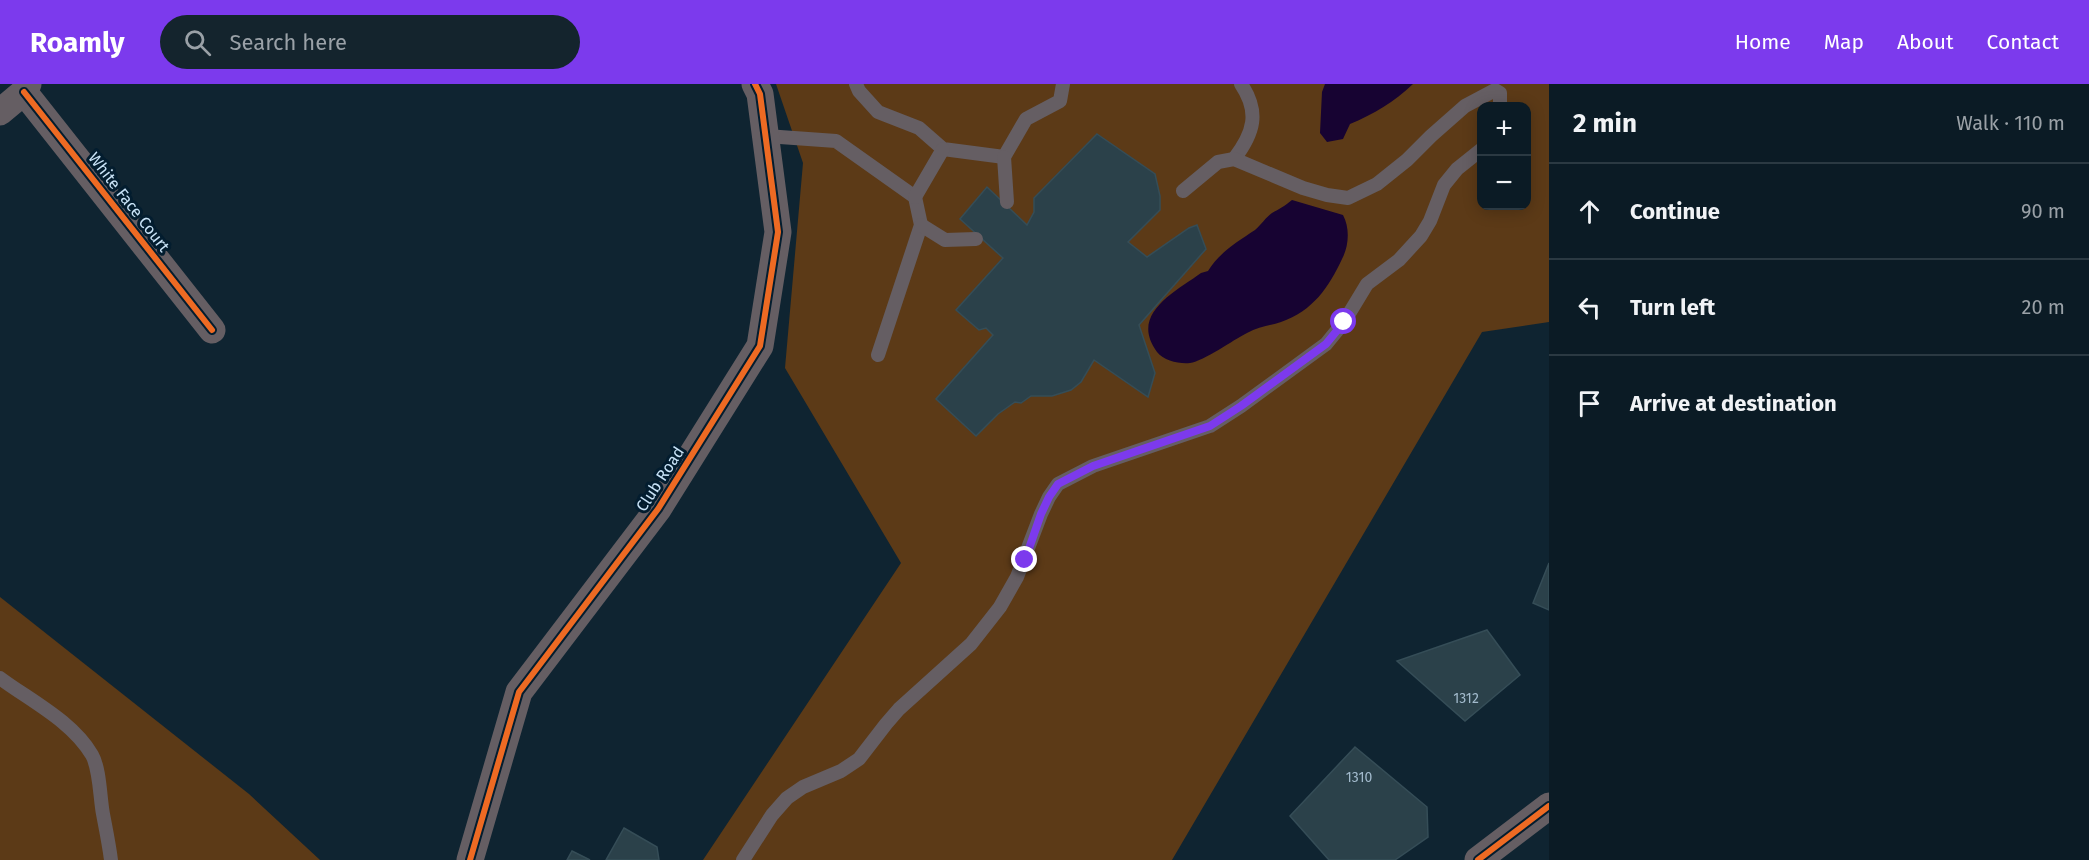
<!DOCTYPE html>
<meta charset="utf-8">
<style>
:root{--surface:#0b1b25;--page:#14242d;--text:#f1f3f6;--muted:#9aa1a7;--line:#2b3942;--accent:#7c3aed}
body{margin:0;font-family:"Fira Sans",sans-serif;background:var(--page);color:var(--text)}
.controls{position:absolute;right:18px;top:18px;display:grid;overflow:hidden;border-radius:12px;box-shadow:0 3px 15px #0003}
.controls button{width:54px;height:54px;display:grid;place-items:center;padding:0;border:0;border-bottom:2px solid var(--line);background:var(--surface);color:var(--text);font:30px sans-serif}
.stop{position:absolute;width:18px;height:18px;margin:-14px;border:4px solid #7c3aed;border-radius:50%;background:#fff}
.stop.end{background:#7c3aed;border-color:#fff;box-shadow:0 2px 6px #0008}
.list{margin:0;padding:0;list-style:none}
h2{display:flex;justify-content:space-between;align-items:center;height:78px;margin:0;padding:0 24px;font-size:26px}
h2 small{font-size:20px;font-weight:400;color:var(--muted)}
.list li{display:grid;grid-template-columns:39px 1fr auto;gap:18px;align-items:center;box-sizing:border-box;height:96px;padding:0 24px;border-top:2px solid var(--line)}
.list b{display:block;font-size:22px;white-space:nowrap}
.list em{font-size:20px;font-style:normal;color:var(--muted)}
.icon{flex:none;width:33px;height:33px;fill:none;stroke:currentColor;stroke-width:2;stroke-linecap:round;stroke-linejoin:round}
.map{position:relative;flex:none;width:1549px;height:776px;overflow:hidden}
header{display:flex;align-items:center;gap:36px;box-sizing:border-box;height:84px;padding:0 30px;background:var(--accent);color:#fff}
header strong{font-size:28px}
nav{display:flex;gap:33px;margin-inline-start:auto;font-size:21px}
.search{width:420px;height:54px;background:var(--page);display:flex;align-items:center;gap:15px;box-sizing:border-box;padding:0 21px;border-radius:33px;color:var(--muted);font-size:22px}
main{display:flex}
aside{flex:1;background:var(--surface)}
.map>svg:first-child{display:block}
</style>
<header>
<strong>Roamly</strong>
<div class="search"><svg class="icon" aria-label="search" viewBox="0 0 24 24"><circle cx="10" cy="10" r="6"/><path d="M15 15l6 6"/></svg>Search here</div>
<nav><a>Home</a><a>Map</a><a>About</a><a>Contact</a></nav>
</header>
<main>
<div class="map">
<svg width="1549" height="776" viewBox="0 0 1549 776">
<rect width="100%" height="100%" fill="#0f2431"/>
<g fill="#5c3a17" fill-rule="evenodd">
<path d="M776,0H1549V238L1482,248L1172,776H703L901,479L785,284L803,79ZM1482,22H1526V122H1482Z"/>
<path d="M0,513L249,710L320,776H0Z"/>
</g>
<g fill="#170332">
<path d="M1325,0H1413C1394,18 1374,30 1350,40L1343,55L1327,58L1320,49L1322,8Z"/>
<path d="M1292,116L1343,131C1350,144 1349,162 1342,175C1329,203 1313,227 1281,238C1269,242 1258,243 1247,249C1233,256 1204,277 1190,279C1179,280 1164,277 1157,268C1129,230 1175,208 1201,189L1208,187C1220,168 1237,158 1255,146C1261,141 1266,133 1272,129C1279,125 1285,122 1292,116Z"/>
</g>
<g fill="#2b414a" stroke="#354d57" stroke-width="1.5">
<path d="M1097,50L1155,90L1160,112V126L1128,158L1147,173L1189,144L1197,141L1206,165L1139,241L1155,289L1148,313L1094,276L1081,298L1071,306L1052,312H1031L1021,319L1015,318L998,330L976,352L936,315L993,251L986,244L979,246L956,226L1003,174L960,135L987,103L1027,141L1034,128V114Z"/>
<path d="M1549,479V526L1533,519Z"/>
<path d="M1487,546L1520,591L1465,637L1397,577Z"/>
<path d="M1355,663L1427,723L1428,753L1395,776H1329L1290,732Z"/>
<path d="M624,744L657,763L659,776H606Z"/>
<path d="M572,767L590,776H567Z"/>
</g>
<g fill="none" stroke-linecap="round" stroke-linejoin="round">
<g stroke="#655e63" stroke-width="14">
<path d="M856,0L859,7L878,28L919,44L943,65L1004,73L1026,35L1060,17L1063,0"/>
<path d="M766,52L836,57L915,113L921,141L878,271"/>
<path d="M1004,73L1007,118"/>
<path d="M1234,75C1254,49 1260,28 1241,0"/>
<path d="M1183,107L1218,78L1234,75L1303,104L1327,111L1348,114L1377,100L1407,76L1431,52L1465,22L1495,6L1500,9V22"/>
<path d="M915,113L943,65"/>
<path d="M921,141L945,156L976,155"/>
<path d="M0,594C31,617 72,637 92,671C100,685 100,715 103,730C106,746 109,760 111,776"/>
<path d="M743,776L772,731L787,714L803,703L841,687L859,675L886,640L899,625L971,560L1000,523L1017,493L1041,430L1049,413L1058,400L1093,382L1210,342L1241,322L1326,260L1344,238L1367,200L1399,176L1421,152L1430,137L1444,101L1457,85L1482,65"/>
</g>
<g stroke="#655e63" stroke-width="27">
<path d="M24,8L212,246"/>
<path d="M0,28L24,8L28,0"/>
<path d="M470,776L519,608L658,425L760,262L778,148L760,10L755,0"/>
<path d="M1478,776L1549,722"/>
</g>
<g stroke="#031d2f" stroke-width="10">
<g id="cycleway">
<path d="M24,8L212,246"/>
<path d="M470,776L519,608L658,425L760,262L778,148L760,10L755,0"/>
<path d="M1478,776L1549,722"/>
</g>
</g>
<use href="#cycleway" stroke="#ed6a23" stroke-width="6"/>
</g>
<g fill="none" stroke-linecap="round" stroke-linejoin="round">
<path stroke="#7c3aed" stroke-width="8" d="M1025,476L1041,430L1049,413L1058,400L1093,382L1210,342L1241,322L1326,260L1344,238"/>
</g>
<g text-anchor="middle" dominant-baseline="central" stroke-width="6" stroke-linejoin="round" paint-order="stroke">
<g font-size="14" fill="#a2bacc">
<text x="1466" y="614">1312</text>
<text x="1359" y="693">1310</text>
</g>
<g font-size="16" fill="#c9e3f7" stroke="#031d2f">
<text transform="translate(129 118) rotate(52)">White Face Court</text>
<text transform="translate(660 395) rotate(-57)">Club Road</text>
</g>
</g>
</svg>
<div class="controls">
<button>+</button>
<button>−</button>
</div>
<div class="stop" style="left:1344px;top:238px"></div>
<div class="stop end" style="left:1025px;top:476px"></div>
</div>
<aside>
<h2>2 min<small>Walk · 110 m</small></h2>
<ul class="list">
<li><svg class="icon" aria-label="ahead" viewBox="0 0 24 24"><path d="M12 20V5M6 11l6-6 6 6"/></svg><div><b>Continue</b></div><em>90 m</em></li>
<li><svg class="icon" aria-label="left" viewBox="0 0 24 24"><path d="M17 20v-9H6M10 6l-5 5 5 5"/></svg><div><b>Turn left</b></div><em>20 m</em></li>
<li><svg class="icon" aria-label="arrive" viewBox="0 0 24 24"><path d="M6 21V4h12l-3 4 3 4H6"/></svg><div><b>Arrive at destination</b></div></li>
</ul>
</aside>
</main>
